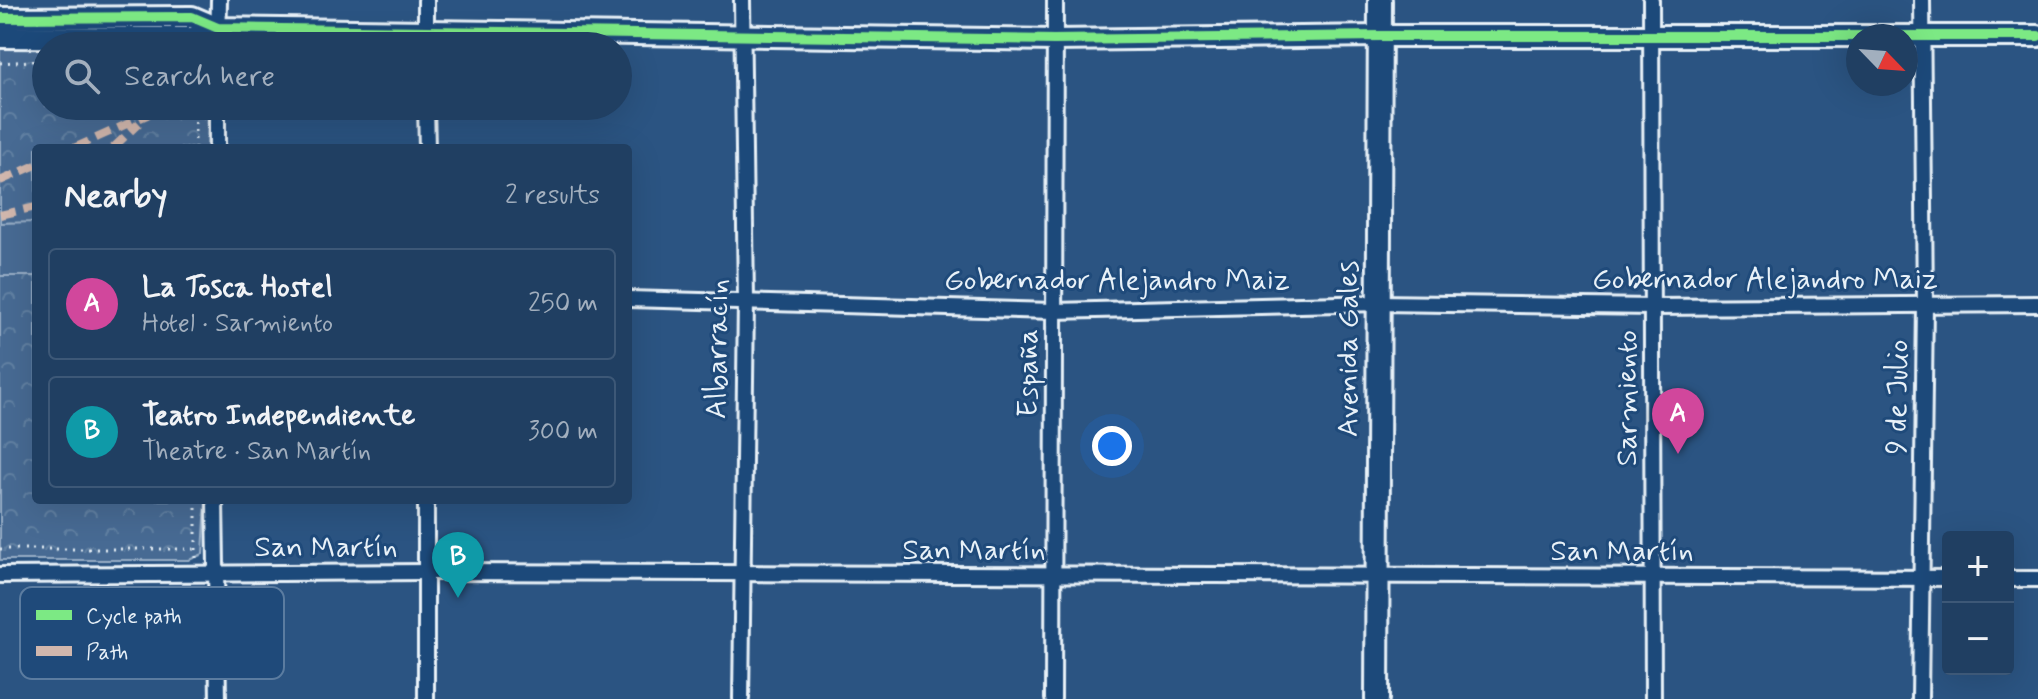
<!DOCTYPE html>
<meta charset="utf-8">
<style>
:root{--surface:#203f62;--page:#2d4a6b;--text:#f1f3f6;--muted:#a2afbe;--line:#3d5877;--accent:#ffd166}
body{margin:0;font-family:Mynerve,sans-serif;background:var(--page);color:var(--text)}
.controls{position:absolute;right:24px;bottom:24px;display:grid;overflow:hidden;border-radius:8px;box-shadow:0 8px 32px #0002}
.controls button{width:72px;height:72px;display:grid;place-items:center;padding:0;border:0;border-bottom:2px solid var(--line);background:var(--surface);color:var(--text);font:40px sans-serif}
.compass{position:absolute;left:1846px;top:24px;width:72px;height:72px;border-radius:50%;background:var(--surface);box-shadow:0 8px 32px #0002;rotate:115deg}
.you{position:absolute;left:1112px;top:446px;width:28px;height:28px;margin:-20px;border:6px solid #fff;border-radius:50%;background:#1a73e8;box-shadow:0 0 0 12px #1a73e833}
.badge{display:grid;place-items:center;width:52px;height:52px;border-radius:50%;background:var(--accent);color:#fff;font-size:26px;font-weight:700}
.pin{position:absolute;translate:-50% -66px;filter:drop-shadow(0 2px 4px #0008)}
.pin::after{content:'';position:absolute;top:42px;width:28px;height:24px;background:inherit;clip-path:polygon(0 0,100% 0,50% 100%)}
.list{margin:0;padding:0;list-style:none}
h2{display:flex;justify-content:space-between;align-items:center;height:104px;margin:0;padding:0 32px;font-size:34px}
h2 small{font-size:26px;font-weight:400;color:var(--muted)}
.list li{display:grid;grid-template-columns:52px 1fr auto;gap:24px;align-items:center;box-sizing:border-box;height:112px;margin:0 16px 16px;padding:0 16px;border:2px solid var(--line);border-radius:8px}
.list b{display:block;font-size:30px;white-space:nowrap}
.list p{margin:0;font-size:26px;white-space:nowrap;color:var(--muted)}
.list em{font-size:26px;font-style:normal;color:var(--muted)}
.icon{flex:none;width:44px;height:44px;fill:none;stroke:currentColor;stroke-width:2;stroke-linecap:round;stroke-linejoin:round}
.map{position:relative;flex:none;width:2038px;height:699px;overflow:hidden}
.search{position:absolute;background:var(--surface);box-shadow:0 8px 32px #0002;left:32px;top:32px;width:600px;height:88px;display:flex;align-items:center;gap:20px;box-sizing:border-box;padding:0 28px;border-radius:44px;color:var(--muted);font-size:30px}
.panel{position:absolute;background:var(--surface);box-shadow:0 8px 32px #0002;left:32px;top:144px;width:600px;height:360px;border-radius:8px}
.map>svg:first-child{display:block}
</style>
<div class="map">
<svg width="2038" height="699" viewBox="0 0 2038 699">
<defs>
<pattern id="park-crowns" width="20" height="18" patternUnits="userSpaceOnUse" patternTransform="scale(2)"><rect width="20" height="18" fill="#476b93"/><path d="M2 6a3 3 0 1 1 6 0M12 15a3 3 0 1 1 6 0" fill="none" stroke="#6281a3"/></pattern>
</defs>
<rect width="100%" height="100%" fill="#2b5482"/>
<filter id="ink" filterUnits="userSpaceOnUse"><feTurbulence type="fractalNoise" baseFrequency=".0125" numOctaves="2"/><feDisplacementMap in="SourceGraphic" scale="16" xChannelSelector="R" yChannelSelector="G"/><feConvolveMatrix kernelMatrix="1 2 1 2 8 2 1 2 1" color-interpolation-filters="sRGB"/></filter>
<g filter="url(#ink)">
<path fill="url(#park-crowns)" stroke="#98aec6" stroke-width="2" d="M0,44L46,46V106H208L207,148H36V500H206L203,554L189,560H0Z"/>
<path fill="#476b93" stroke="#98aec6" stroke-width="2" d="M36,222V276H0V223Z"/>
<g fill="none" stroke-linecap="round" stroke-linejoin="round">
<g stroke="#e8f1f8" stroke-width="20">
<g id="street">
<path d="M1651,0L1653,699"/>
<path d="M218,46L219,0"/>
<path d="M426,46V0"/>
<path d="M426,106L427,148"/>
<path d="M217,148V106"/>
<path d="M628,299L1054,311L1379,303L1653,307L2038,304"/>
<path d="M215,500L218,699"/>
<path d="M0,575L426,572L1948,578"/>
<path d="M2008,579H2038"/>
<path d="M426,699V500"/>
<path d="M741,699L746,301L742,0"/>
<path d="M1053,699L1055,0"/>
<path d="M1920,699L1925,305L1922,0"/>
</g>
</g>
<g stroke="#e8f1f8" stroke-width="26">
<g id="secondary">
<path d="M0,18L192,17L218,28L1054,40L1380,36H2038"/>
<path d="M0,37L192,38L218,28"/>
</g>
</g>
<g stroke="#e8f1f8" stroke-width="28">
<path id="primary" d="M1377,699L1380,0"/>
</g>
<g stroke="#e8f1f8" stroke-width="3" stroke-dasharray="2 6" stroke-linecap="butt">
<path d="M0,63L46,60"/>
<path d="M195,106V148"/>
<path d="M196,500V560"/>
<path d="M0,549H200"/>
</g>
<use href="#street" stroke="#1f4a7a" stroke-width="14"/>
<use href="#secondary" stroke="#1f4a7a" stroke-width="20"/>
<use href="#primary" stroke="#1f4a7a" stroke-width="22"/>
<g stroke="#d1b7ad" stroke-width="8" stroke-dasharray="16 8" stroke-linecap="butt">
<path d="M74,148L147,115L157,106"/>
<path d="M113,148L139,123"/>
<path d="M0,181L36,165"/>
<path d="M0,215L36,207"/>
</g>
<g stroke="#1f4a7a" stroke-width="15">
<path id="cycleway" d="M0,18L192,17L218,28L1054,40L1380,36H2038"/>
</g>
<use href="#cycleway" stroke="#7ce984" stroke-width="10"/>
</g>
</g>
<g text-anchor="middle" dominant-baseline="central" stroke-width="6" stroke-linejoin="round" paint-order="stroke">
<g font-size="30" fill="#e8f1f8" stroke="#1f4a7a">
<text x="1765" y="279">Gobernador Alejandro Maiz</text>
<text x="1117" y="280">Gobernador Alejandro Maiz</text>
<text transform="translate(718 349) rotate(-89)">Albarracín</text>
<text transform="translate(1348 349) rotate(-90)">Avenida Gales</text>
<text transform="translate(1028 373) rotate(-90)">España</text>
<text transform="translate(1898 397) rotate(-89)">9 de Julio</text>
<text transform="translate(1627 398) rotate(-90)">Sarmiento</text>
<text x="326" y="547">San Martín</text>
<text x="974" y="550">San Martín</text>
<text x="1622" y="551">San Martín</text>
</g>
</g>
<rect x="20" y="587" width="264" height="92" rx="12" fill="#1f4a7a" stroke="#5b7ca0" stroke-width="2"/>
<rect x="36" y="610" width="36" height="10" fill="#7ce984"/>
<rect x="36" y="646" width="36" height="10" fill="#d1b7ad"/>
<g font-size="22" fill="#e8f1f8">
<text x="86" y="623">Cycle path</text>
<text x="86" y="659">Path</text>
</g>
</svg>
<div class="controls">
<button>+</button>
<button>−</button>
</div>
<svg class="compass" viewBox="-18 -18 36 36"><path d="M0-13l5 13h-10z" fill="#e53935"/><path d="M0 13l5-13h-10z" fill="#a2afbe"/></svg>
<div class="you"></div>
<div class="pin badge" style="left:1678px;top:454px;background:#d1479c">A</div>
<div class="pin badge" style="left:458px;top:598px;background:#0f9aa8">B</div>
<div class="search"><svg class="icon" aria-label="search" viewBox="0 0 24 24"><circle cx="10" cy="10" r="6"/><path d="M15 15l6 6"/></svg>Search here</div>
<section class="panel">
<h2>Nearby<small>2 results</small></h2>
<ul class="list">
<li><span class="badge" style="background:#d1479c">A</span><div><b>La Tosca Hostel</b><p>Hotel · Sarmiento</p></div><em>250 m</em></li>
<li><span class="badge" style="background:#0f9aa8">B</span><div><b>Teatro Independiente</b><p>Theatre · San Martín</p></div><em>300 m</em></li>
</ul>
</section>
</div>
